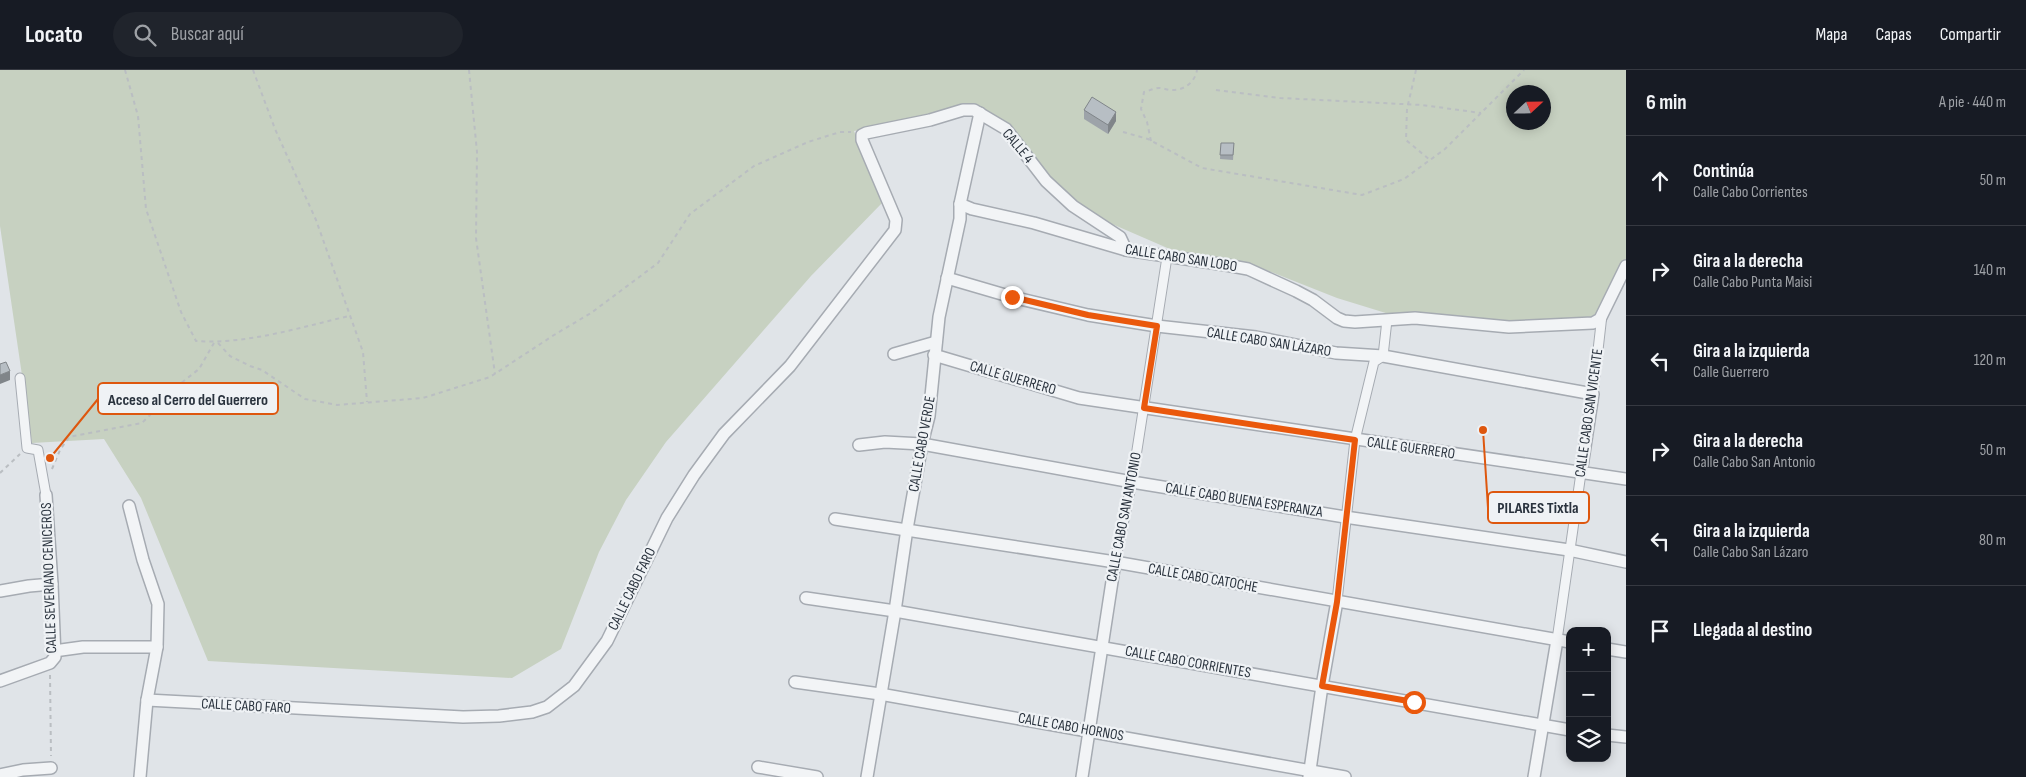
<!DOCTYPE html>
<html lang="es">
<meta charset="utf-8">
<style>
:root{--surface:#171b24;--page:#20242c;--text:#f1f3f6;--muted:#9ea1a6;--line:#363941}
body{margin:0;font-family:"Sofia Sans Condensed",sans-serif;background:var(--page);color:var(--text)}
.controls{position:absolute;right:15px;bottom:15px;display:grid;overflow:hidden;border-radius:10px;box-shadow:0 2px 12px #0003}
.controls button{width:45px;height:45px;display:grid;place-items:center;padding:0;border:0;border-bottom:1px solid var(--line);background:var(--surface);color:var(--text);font:25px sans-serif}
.compass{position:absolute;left:1506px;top:15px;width:45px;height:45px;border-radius:50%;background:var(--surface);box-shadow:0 2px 12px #0003;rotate:68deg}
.stop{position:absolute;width:15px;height:15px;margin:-11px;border:4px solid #ea580c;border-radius:50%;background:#fff}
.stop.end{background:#ea580c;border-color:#fff;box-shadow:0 1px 5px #0008}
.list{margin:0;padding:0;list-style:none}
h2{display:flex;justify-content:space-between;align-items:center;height:65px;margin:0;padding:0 20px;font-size:21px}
h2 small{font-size:16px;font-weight:400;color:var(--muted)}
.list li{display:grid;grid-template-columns:32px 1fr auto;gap:15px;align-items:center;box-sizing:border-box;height:90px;padding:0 20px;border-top:1px solid var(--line)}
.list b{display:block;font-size:19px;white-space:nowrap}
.list p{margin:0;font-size:16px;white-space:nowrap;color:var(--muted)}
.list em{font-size:16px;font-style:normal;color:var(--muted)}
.icon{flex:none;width:28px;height:28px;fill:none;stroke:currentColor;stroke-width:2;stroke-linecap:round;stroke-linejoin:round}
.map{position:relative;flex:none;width:1626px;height:707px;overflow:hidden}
header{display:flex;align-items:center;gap:30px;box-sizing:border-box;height:70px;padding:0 25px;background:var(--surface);border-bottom:1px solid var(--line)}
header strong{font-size:24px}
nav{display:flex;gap:28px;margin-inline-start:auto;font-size:18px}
.search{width:350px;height:45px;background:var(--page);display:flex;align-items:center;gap:12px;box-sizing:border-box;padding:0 18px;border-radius:28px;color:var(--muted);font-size:19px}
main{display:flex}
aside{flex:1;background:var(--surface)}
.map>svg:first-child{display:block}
</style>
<header>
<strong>Locato</strong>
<div class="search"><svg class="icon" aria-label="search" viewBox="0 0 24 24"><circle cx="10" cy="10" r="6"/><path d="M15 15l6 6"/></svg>Buscar aquí</div>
<nav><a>Mapa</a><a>Capas</a><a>Compartir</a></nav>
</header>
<main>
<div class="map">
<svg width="1626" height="707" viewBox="0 0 1626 707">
<rect width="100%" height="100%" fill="#e0e4e8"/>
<path fill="#c7d1c1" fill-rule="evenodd" d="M0,0H1626V193L1594,247L1512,255L1389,244L1337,228L1256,196L1172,180L1089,144L981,38L854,61L882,133L811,206L666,372L626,430L599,482L561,579L512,608L208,591L141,428L104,369L32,373L0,156ZM1514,22H1544V52H1514Z"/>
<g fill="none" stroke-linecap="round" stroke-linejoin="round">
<g stroke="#a6abb2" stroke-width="11">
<g id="pedestrian">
<path d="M20,308L27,378L38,380L46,425"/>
<path d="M1593,324L1602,245"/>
<path d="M1115,492L1132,412L1167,187"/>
<path d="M1337,531L1355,370L1373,296L1374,292L1383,286L1387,250"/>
<path d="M1557,570L1581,403"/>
</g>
</g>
<g stroke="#a6abb2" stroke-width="14">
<g id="minor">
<path d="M960,134L972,139L1034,153L1126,180L1226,195L1248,199L1296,221L1313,230L1337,248L1344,251L1355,252L1415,248L1509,257L1593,253L1600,249L1626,196"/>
<path d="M947,208L1012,227L1088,245L1157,256L1256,267L1336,283L1383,286L1593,324L1581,403"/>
<path d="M894,284L936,272"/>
<path d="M934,285L1079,328L1626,409"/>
<path d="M859,375L885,372L922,374L1132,412L1345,447L1569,480L1626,492"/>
<path d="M129,436L143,490L158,534L157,577L147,630L140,707"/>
<path d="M835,449L1115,492L1570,572"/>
<path d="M0,521L29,516L52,514"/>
<path d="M806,528L895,541L1570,660"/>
<path d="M1607,579L1626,582"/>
<path d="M54,581L83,577H157"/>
<path d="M0,611L50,593L55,587L52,514L46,425"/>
<path d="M795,612L880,624L1345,707"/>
<path d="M147,630L463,647L499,646L532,642L547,637L574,616L607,571L667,448L694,405L724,364L790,296L895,160L896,150L862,70V65L866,63L930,50L963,40H974L1006,59L1046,111L1073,136L1120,167L1126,180"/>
<path d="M1607,665L1626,667"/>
<path d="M758,697L817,707"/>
<path d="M0,705L23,700L51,698"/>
<path d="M867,707L895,541L907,459L922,374L929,346L939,247L960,149V134L980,43"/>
<path d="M1082,707L1115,492"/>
<path d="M1309,707L1322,616L1337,531"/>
<path d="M1534,707L1557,570"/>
</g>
</g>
<g stroke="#babec2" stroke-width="2" stroke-dasharray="4 4" stroke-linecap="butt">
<path d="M125,0L138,46L146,139L181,242L196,271C244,275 302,257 349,246"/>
<path d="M253,0L275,59L316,150L363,282L367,332"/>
<path d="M469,0L477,82L476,168L495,304"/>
<path d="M1416,0L1407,39L1406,70L1430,90"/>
<path d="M1216,20L1280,28L1422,35L1481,43"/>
<path d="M1123,62L1148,69L1202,98L1362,125L1404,109L1445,79L1524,0"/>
<path d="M1151,71L1147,52L1141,39L1144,22C1149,21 1154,18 1159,18C1163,18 1167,20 1171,20C1184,21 1195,12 1197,0"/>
<path d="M218,273L230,286L250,296L262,300L305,329L337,335L423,328L490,307L554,265L591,243L658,193L690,144L754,96L808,72L840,62H851"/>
<path d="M52,399L60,380L69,367L142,353L159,336L166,325L199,299L214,273"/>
<path d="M0,403L20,384"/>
<path d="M50,605L51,686"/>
</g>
<use href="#pedestrian" stroke="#f2f4f6" stroke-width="9"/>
<use href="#minor" stroke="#f2f4f6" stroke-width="11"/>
</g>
<g fill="#9da3a9">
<path d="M1084,40L1116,51L1108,64L1084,49Z"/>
<path d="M1221,73H1234L1233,90L1220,89Z"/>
</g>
<g fill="#808589">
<path d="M1116,42V51L1108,64V55Z"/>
<path d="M10,301V310L0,314V305Z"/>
</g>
<g fill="#b7bec4" stroke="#808589">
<path d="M1092,27L1116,42L1108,55L1084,40Z"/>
<path d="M1221,73H1234L1233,85H1220Z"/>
<path d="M6,292L10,301L0,305V294Z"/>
</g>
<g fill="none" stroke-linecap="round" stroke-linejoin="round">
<path stroke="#ea580c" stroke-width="6" d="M1012,227L1088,245L1157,256L1144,338L1355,370L1337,532L1322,616L1414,632"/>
</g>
<g text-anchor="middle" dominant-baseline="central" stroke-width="4.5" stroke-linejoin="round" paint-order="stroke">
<g font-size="15" fill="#2a333e" stroke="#eff2f5">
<text transform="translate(1018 76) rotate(50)">CALLE 4</text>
<text transform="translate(1181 188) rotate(9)">CALLE CABO SAN LOBO</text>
<text transform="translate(1269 272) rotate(9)">CALLE CABO SAN LÁZARO</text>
<text transform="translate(1013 308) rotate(16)">CALLE GUERRERO</text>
<text transform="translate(1589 343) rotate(-82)">CALLE CABO SAN VICENTE</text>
<text transform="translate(922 374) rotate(-80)">CALLE CABO VERDE</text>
<text transform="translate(1411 378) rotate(8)">CALLE GUERRERO</text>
<text transform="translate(1244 430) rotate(9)">CALLE CABO BUENA ESPERANZA</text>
<text transform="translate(1124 447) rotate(-79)">CALLE CABO SAN ANTONIO</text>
<text transform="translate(49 508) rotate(-92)">CALLE SEVERIANO CENICEROS</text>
<text transform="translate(1203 508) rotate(10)">CALLE CABO CATOCHE</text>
<text transform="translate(632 519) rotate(-64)">CALLE CABO FARO</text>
<text transform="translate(1188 592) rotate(10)">CALLE CABO CORRIENTES</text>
<text transform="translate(246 636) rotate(3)">CALLE CABO FARO</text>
<text transform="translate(1071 657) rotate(10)">CALLE CABO HORNOS</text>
</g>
</g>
<path fill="none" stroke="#de570e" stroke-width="2" d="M50 388L98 329M1483 360L1488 438"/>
<g fill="#de570e" stroke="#eff2f5" stroke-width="2">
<circle cx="50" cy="388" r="5"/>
<circle cx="1483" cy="360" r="5"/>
</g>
<g fill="#eff2f5" stroke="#de570e" stroke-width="2">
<rect x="98" y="313" width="180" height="31" rx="5"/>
<rect x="1488" y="422" width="101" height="31" rx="5"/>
</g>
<g font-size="16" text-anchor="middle" font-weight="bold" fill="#2a333e">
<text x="188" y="335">Acceso al Cerro del Guerrero</text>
<text x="1538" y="443">PILARES Tixtla</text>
</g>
</svg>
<div class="controls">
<button>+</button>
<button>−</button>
<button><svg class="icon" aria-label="layers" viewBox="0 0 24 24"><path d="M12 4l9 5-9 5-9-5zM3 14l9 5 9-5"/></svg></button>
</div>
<svg class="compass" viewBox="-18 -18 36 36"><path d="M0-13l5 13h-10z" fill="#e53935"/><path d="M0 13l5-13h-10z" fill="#9ea1a6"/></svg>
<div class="stop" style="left:1414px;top:632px"></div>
<div class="stop end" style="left:1012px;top:227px"></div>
</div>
<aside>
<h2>6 min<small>A pie · 440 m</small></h2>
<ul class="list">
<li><svg class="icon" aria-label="ahead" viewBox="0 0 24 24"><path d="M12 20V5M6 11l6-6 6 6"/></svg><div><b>Continúa</b><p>Calle Cabo Corrientes</p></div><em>50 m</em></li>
<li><svg class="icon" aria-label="right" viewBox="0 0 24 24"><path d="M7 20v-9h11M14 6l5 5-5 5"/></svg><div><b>Gira a la derecha</b><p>Calle Cabo Punta Maisi</p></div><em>140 m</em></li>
<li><svg class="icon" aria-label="left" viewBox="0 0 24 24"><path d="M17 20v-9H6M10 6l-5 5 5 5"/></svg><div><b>Gira a la izquierda</b><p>Calle Guerrero</p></div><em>120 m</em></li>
<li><svg class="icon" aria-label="right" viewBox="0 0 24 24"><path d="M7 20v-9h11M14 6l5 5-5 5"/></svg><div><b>Gira a la derecha</b><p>Calle Cabo San Antonio</p></div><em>50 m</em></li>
<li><svg class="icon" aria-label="left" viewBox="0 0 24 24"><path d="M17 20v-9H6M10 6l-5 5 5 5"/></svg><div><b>Gira a la izquierda</b><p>Calle Cabo San Lázaro</p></div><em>80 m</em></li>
<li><svg class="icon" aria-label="arrive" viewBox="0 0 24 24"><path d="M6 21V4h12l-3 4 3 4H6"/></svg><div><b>Llegada al destino</b></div></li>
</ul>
</aside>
</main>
